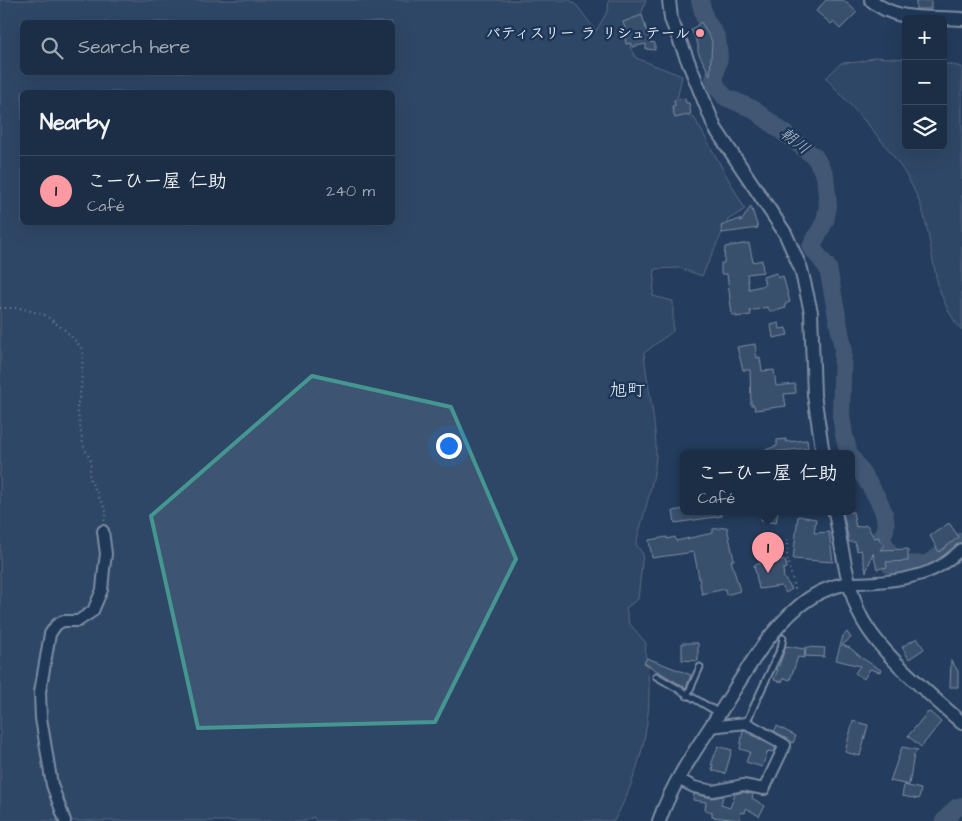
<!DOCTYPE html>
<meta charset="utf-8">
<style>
:root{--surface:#1c2e46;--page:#25364d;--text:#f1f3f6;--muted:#a0a8b3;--line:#3a4a5f;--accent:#ff9aa2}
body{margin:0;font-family:"Architects Daughter","Klee One",sans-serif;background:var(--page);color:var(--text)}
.controls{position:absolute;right:15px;top:15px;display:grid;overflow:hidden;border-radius:8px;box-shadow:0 5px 20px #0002}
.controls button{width:45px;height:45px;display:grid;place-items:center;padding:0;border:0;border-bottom:1px solid var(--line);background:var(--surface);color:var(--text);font:25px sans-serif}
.you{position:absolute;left:448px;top:445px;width:18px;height:18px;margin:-12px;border:4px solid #fff;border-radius:50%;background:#1a73e8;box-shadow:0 0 0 8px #1a73e833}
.badge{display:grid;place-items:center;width:32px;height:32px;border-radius:50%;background:var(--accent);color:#111;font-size:16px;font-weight:700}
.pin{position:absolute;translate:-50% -41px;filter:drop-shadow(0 1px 2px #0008)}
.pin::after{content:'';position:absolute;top:26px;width:18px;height:15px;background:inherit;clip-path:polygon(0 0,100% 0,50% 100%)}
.popup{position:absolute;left:680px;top:450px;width:175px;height:65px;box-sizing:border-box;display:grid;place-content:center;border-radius:8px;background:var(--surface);filter:drop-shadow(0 1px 4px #0005);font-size:16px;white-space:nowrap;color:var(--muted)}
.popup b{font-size:19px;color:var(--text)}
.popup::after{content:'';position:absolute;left:50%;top:100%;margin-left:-10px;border:10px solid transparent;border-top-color:var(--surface)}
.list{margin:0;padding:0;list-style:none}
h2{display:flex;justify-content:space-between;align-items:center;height:65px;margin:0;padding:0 20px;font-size:21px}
h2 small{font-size:16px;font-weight:400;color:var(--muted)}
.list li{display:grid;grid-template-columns:32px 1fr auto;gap:15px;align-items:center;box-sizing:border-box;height:70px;padding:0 20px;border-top:1px solid var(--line)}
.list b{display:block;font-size:19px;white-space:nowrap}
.list p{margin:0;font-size:16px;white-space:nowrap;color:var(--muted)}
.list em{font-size:16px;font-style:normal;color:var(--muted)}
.icon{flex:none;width:28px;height:28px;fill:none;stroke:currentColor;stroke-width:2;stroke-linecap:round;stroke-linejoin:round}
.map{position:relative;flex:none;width:962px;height:821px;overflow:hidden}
.search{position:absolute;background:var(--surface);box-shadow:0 5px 20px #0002;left:20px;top:20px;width:375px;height:55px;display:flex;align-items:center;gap:12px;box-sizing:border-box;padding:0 18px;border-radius:8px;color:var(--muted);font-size:19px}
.panel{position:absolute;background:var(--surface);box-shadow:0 5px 20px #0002;left:20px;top:90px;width:375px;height:135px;border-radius:8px}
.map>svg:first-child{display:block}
</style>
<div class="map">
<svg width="962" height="821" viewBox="0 0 962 821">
<rect width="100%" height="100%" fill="#253d5d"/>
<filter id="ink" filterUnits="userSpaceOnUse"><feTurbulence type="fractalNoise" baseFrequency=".02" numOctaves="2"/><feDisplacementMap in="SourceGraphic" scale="10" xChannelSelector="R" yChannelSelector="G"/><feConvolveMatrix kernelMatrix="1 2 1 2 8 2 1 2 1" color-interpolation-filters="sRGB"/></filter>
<g filter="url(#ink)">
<g fill="#3e5472" stroke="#93a2b5" fill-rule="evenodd">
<path d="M0,0H570L578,7L596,31L608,10L609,0H646L630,47L636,58L682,76L675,109L695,119L745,209L728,220L702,276L679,268L655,269L653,296L673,301V331L644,353C647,387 657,422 656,457C655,480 642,519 636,544L643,554L638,599L626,608L629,623L646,643C644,661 650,676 649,693C649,737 635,783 614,821H316L313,817L306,821H0ZM22,22H392V72H22ZM22,92H392V222H22Z"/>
<path d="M875,57L906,59V146H943V63L962,67V331C929,291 936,251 921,206C903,157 860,117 826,78L841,63L860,62Z"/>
</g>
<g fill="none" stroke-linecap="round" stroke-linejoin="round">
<g stroke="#657890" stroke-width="18">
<path d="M700,0L705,19L717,38L719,58L714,79L717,87L725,97L753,109L815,157L825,175L828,206L825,221L811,247L828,268L843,348L841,415L844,435L849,454"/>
<path d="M852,458C863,477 898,518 881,537L889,553L890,565L927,564L962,541"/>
<path d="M944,821L956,808L962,806"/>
</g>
</g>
<g fill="#536782" stroke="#e8f1f8">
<path d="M826,0H843L857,12L840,29L833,22L831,24L816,11Z"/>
<path d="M931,0V9H916V1Z"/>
<path d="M642,15L650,42L655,43V50L646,49V44L632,47L631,43L626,44L625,37L628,36L623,22Z"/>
<path d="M701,22L712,41L710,75L698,52V44L691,30Z"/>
<path d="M685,98L686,103H689L691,114L675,118L672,106H675L674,100Z"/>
<path d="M751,206L758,228L722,233L721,226L740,219L741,222Z"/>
<path d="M749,243L753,262L762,260L763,272L747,274L749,289L765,285L763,277L777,273L778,278L783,276L790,302L785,304L786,308L771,312L767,307L750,311L751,315L736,317V315H732L727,274H721V263H724L725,247Z"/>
<path d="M779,323L780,329L786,328L788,335L773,338L771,325Z"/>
<path d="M755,344L757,358L760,357L762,371L774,370L776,386L795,384L796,393L784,394L786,406L755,410L754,405H751L750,370H743L737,347Z"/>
<path d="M786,439V442L807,440L808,448L762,453V451L777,446V440Z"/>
<path d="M684,509V512H721L722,516L675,523L673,511Z"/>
<path d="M762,512H778L776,523L761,521Z"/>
<path d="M843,512H853L856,527L867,525L874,538L879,537V539L884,545L880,550L908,549V561L886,562L887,567L877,569L873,553L866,572L861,550L857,551L855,542H849Z"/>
<path d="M798,516L816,519L814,533L829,532L833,562L793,559Z"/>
<path d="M949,523L959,537L939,552L930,536Z"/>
<path d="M727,527L734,560H731L740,591L726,595L725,589L702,594L694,552L652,558L649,540L667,537V539L675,537L676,541L713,533V529Z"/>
<path d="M777,559L785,560L787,568L783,569L784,578L792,589L786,593L781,586L759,589L754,565Z"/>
<path d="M847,632L851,638L842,645L850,648L862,658L881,670L880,672L870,669L864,679L855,673L860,666L836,660L843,636Z"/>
<path d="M917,638L924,649L909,659L902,647Z"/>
<path d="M682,643H698V661L682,660Z"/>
<path d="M786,646L805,649L804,658L798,657L790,680L784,678L782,682L774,680Z"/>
<path d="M806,647L825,648L824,657L805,656Z"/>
<path d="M647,658L691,675L686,688L644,663Z"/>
<path d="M951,660L958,671V687H950Z"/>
<path d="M930,712L941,722L921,747L908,736L927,713Z"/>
<path d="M853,721L868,725L860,756L845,752Z"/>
<path d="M777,726L796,736L793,743L774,731Z"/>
<path d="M743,730L776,748L774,752L768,751L762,767L746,762L750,752L740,749Z"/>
<path d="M718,746L732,750L725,774L712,770L713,765H711Z"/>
<path d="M902,747L918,750L914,755L909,785L890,781Z"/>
<path d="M904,785L921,789L919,799L902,796Z"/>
<path d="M743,792L753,794L752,798L765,806L759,816L746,808L745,813L741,812L740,820L712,817V812L705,810L706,802L693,800L694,794L712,798L723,796L721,805L730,808L735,794Z"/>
</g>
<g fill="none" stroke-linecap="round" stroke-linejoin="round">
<g stroke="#e8f1f8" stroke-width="9">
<g id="service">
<path d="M656,676L719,713"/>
<path d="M687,696L700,667"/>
<path d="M746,723L781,648L783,638"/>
</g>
</g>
<g stroke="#e8f1f8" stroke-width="14">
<g id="minor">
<path d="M850,583C876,583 905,581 930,571C942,567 952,557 962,549"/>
<path d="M678,779L694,787L713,791L743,785L764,789L785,745L746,723L710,727"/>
<path d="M65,821L52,785L41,718L40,692L50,634L56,625L63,621H78L93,611L95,606L102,590L104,569L106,554L103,531"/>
</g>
</g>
<g stroke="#e8f1f8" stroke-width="16">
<g id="tertiary">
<path d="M669,0L671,19L715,128L785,233L801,269L811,312L814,395L823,454"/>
<path d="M871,0C897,23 931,16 962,19"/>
<path d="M835,512C841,544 846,578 857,608C872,648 931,695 962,723"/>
<path d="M659,821C673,782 696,749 719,714C743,677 764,636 798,607C813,594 830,586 850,583"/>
</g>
</g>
<g stroke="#e8f1f8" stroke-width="2" stroke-dasharray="1 4" stroke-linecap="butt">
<path d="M0,308H20L45,315L66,331L81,347L83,353L81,389L77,407L83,445L91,461L89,477L107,513L104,521"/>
<path d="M787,539V558L796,593"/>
</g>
<use href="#service" stroke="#1d3557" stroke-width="5"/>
<use href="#minor" stroke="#1d3557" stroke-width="10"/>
<use href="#tertiary" stroke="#1d3557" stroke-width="12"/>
</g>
</g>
<path d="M0 0H962V821H0ZM312,376L451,407L516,559L435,722L198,728L151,516Z" fill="#253d5d" fill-opacity=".55" fill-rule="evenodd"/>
<path fill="none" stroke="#459590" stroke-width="4" stroke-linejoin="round" d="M312,376L451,407L516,559L435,722L198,728L151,516Z"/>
<circle fill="#ff9aa2" stroke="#1d3557" stroke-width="2" cx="700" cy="33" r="5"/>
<g text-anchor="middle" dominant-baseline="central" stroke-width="5" stroke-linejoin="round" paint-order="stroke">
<g font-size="15" font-weight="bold" fill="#e8f1f8" stroke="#1d3557" text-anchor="end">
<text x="690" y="33">パティスリー ラ リシュテール</text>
</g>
<g font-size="16" font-style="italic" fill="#b4c1ce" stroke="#1d3557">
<text transform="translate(795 141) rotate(38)">朝川</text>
</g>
<g font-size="18" fill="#e8f1f8" stroke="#1d3557">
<text x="627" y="390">旭町</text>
</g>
</g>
</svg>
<div class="controls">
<button>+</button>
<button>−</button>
<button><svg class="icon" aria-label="layers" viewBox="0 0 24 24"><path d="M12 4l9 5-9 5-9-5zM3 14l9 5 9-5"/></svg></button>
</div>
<div class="you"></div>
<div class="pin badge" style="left:768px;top:573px">1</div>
<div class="popup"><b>こーひー屋 仁助</b>Café</div>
<div class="search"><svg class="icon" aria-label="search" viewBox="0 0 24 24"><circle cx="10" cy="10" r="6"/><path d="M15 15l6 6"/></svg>Search here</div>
<section class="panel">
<h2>Nearby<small></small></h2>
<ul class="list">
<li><span class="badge">1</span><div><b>こーひー屋 仁助</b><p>Café</p></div><em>240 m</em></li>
</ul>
</section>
</div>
